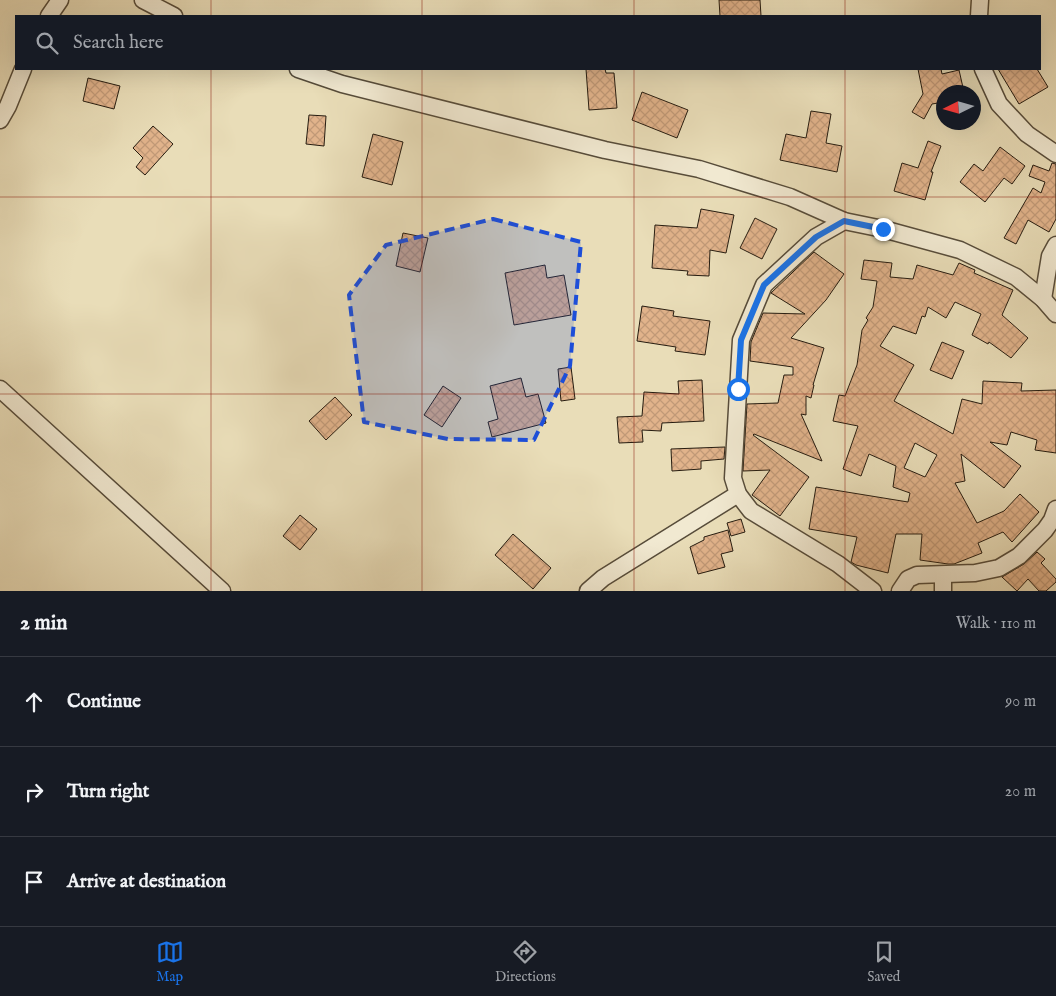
<!DOCTYPE html>
<meta charset="utf-8">
<style>
:root{--surface:#171b24;--page:#242831;--text:#f1f3f6;--muted:#9ea1a6;--line:#363941;--accent:#1a73e8}
body{margin:0;font-family:"IM FELL English",serif;background:var(--page);color:var(--text)}
.compass{position:absolute;left:936px;top:85px;width:45px;height:45px;border-radius:50%;background:var(--surface);box-shadow:0 5px 20px #0002;rotate:265deg}
.stop{position:absolute;width:15px;height:15px;margin:-11px;border:4px solid #1a73e8;border-radius:50%;background:#fff}
.stop.end{background:#1a73e8;border-color:#fff;box-shadow:0 1px 5px #0008}
.list{margin:0;padding:0;list-style:none}
h2{display:flex;justify-content:space-between;align-items:center;height:65px;margin:0;padding:0 20px;font-size:21px}
h2 small{font-size:16px;font-weight:400;color:var(--muted)}
.list li{display:grid;grid-template-columns:32px 1fr auto;gap:15px;align-items:center;box-sizing:border-box;height:90px;padding:0 20px;border-top:1px solid var(--line)}
.list b{display:block;font-size:19px;white-space:nowrap}
.list em{font-size:16px;font-style:normal;color:var(--muted)}
.icon{flex:none;width:28px;height:28px;fill:none;stroke:currentColor;stroke-width:2;stroke-linecap:round;stroke-linejoin:round}
.map{position:relative;flex:none;width:1056px;height:591px;overflow:hidden}
.search{position:absolute;background:var(--surface);box-shadow:0 5px 20px #0002;left:15px;right:15px;top:15px;height:55px;display:flex;align-items:center;gap:12px;box-sizing:border-box;padding:0 18px;border-radius:0px;color:var(--muted);font-size:19px}
.sheet{height:335px;background:var(--surface)}
nav{display:flex;justify-content:space-around;align-items:center;box-sizing:border-box;height:70px;border-top:1px solid var(--line);background:var(--surface);font-size:14px;color:var(--muted)}
nav a{display:grid;justify-items:center;gap:2px}
nav .on{color:var(--accent)}
.map>svg:first-child{display:block}
</style>
<div class="map">
<svg width="1056" height="591" viewBox="0 0 1056 591">
<defs>
<pattern id="building-cross-hatch" width="8" height="8" patternUnits="userSpaceOnUse" patternTransform="scale(1.25)"><rect width="8" height="8" fill="#e1b38b"/><path d="M0 0l8 8M0 8l8-8" fill="none" stroke="#c19977"/></pattern>
</defs>
<rect width="100%" height="100%" fill="#e9ddb8"/>
<filter id="stains"><feTurbulence type="fractalNoise" baseFrequency=".004" numOctaves="4"/><feColorMatrix values="0 0 0 0 .2 0 0 0 0 .09 0 0 0 0 .02 0 0 0 .5 -.17"/></filter>
<radialGradient id="worn" r=".72"><stop offset=".6" stop-color="#630" stop-opacity="0"/><stop offset="1" stop-color="#630" stop-opacity=".3"/></radialGradient>
<g fill="url(#building-cross-hatch)" stroke="#261c10" fill-rule="evenodd">
<path d="M719,0H760L761,16H720Z"/>
<path d="M586,69H605L606,73H614L617,108L589,110Z"/>
<path d="M918,69H941L942,74L959,70L964,92H944V102L932,104L924,119L912,112L923,94Z"/>
<path d="M998,69H1037L1048,87L1019,104Z"/>
<path d="M88,78L120,86L114,109L83,101Z"/>
<path d="M642,92L688,110L677,138L632,120Z"/>
<path d="M811,111L831,114L826,143L842,146L837,172L780,160L786,134L806,138Z"/>
<path d="M309,115L326,116L324,146L306,144Z"/>
<path d="M153,126L173,144L145,175L136,167L143,158L133,148Z"/>
<path d="M373,134L403,142L392,185L362,177Z"/>
<path d="M928,141L941,146L931,172H933L925,200L894,191L902,163L918,168Z"/>
<path d="M1000,147L1025,166L1012,184L1004,178L985,202L960,182L974,164L983,171Z"/>
<path d="M1052,163L1056,164V219L1049,232L1028,220L1016,244L1004,238L1033,188L1041,193L1045,182L1029,176L1033,165L1049,171Z"/>
<path d="M701,209L734,215L726,253L710,250L709,276L687,275L688,271L652,268L655,225L697,228Z"/>
<path d="M755,218L777,229L762,259L740,248Z"/>
<path d="M403,233L428,238L420,272L396,266Z"/>
<path d="M814,252L844,274L826,300L791,338L824,348L813,385H814L811,398L806,396V415L801,414L822,461L754,434L753,435L809,477L780,516L752,495L770,470L743,471L747,404L778,403L784,375H793V367L750,361L751,342L763,313L805,314L771,293Z"/>
<path d="M864,260L892,263L890,277L913,279L917,265L953,275L959,263L975,270L974,273L1013,290L1002,315L1028,338L1011,358L989,342L988,344L972,335L981,314L955,302L946,318L928,307L925,317L922,316L916,334L893,326L880,346L914,365L894,401L953,434L962,399L982,404L983,381L1022,383L1021,391L1056,390V453L1035,450L1037,440L1011,432L1007,445L990,442L1021,466L1004,488L961,454L965,481L955,483L977,523L1004,511L1020,494L1039,512L1012,542L1003,532L978,543L982,553L954,564H948L920,560L922,534H896L888,573L856,565L851,562L857,537L809,529L816,487L908,502L910,493L893,487L896,466L869,454L861,476L843,469L858,426L833,421L839,395L845,396L857,365L862,330L868,320L866,318L873,307L877,281L861,279ZM915,443L937,455L925,477L904,468Z"/>
<path d="M545,265L547,278L564,275L571,315L514,325L505,273Z"/>
<path d="M642,306L674,311L673,316L710,321L705,355L675,351L676,347L637,341Z"/>
<path d="M942,342L964,351L952,379L930,370Z"/>
<path d="M571,367L575,399L561,401L558,369Z"/>
<path d="M521,378L526,397L538,394L546,423L492,437L488,422L498,419L490,386Z"/>
<path d="M702,380L704,421L662,423L661,431L642,430L643,442L619,443L617,417L642,416L644,392L679,394L678,381Z"/>
<path d="M443,386L461,398L442,427L424,415Z"/>
<path d="M335,397L352,415L326,440L309,421Z"/>
<path d="M725,447L724,459L701,461V469L672,471L671,449Z"/>
<path d="M300,515L317,529L300,550L283,536Z"/>
<path d="M741,519L745,532L731,536L727,523Z"/>
<path d="M728,530L733,551L721,554L725,567L698,574L690,547L704,540V537Z"/>
<path d="M513,534L551,568L533,589L495,555Z"/>
<path d="M1037,552L1045,559L1041,563L1056,579V582L1046,591H1039L1028,579L1017,591L1002,577L1024,564Z"/>
</g>
<g fill="none" stroke-linecap="round" stroke-linejoin="round">
<g stroke="#574c3a" stroke-width="19">
<g id="minor">
<path d="M143,0L174,16"/>
<path d="M49,16L60,0"/>
<path d="M979,16L980,0"/>
<path d="M298,69L342,84L605,150L699,169L790,197L844,221L883,229L960,250L1016,277L1043,299L1056,314"/>
<path d="M983,69L999,104L1027,134L1056,154"/>
<path d="M0,120L8,106L23,69"/>
<path d="M844,221L816,237L764,285L741,340L733,478L738,494L751,511L838,564L873,591"/>
<path d="M1043,299L1050,256L1056,245"/>
<path d="M0,389L222,591"/>
<path d="M588,591L603,578L738,494"/>
<path d="M900,591L908,579L917,575L975,573L999,568L1019,556L1045,530L1052,520L1056,509"/>
<path d="M943,591V575"/>
</g>
</g>
<use href="#minor" stroke="#f1e9d1" stroke-width="16"/>
</g>
<g fill="none" stroke-linecap="round" stroke-linejoin="round">
<path stroke="#1a73e8" stroke-width="6" d="M738,389L741,340L764,285L816,237L844,221L883,229"/>
</g>
<path fill="#1d4ed8" fill-opacity="0.2" stroke="#1d4ed8" stroke-width="4" stroke-dasharray="10 6" stroke-linejoin="round" d="M493,219L581,242L570,366L534,440L448,439L364,422L349,295L386,245Z"/>
<path fill="none" stroke="#8f2418" stroke-width="1" stroke-opacity="0.55" d="M211,0V16M422,0V16M634,0V16M845,0V16M211,69V591M422,69V591M634,69V591M845,69V591M0,197H1056M0,394H1056"/>
<rect width="100%" height="100%" filter="url(#stains)"/>
<rect width="100%" height="100%" fill="url(#worn)"/>
</svg>
<svg class="compass" viewBox="-18 -18 36 36"><path d="M0-13l5 13h-10z" fill="#e53935"/><path d="M0 13l5-13h-10z" fill="#9ea1a6"/></svg>
<div class="stop" style="left:738px;top:389px"></div>
<div class="stop end" style="left:883px;top:229px"></div>
<div class="search"><svg class="icon" aria-label="search" viewBox="0 0 24 24"><circle cx="10" cy="10" r="6"/><path d="M15 15l6 6"/></svg>Search here</div>
</div>
<section class="sheet">
<h2>2 min<small>Walk · 110 m</small></h2>
<ul class="list">
<li><svg class="icon" aria-label="ahead" viewBox="0 0 24 24"><path d="M12 20V5M6 11l6-6 6 6"/></svg><div><b>Continue</b></div><em>90 m</em></li>
<li><svg class="icon" aria-label="right" viewBox="0 0 24 24"><path d="M7 20v-9h11M14 6l5 5-5 5"/></svg><div><b>Turn right</b></div><em>20 m</em></li>
<li><svg class="icon" aria-label="arrive" viewBox="0 0 24 24"><path d="M6 21V4h12l-3 4 3 4H6"/></svg><div><b>Arrive at destination</b></div></li>
</ul>
</section>
<nav>
<a class="on"><svg class="icon" aria-label="map" viewBox="0 0 24 24"><path d="M3 6l6-2 6 2 6-2v14l-6 2-6-2-6 2zM9 4v14M15 6v14"/></svg>Map</a>
<a><svg class="icon" aria-label="directions" viewBox="0 0 24 24"><path d="M12 3l9 9-9 9-9-9zM9 14v-3h6M13 9l2 2-2 2"/></svg>Directions</a>
<a><svg class="icon" aria-label="saved" viewBox="0 0 24 24"><path d="M7 4h10v16l-5-4-5 4z"/></svg>Saved</a>
</nav>
